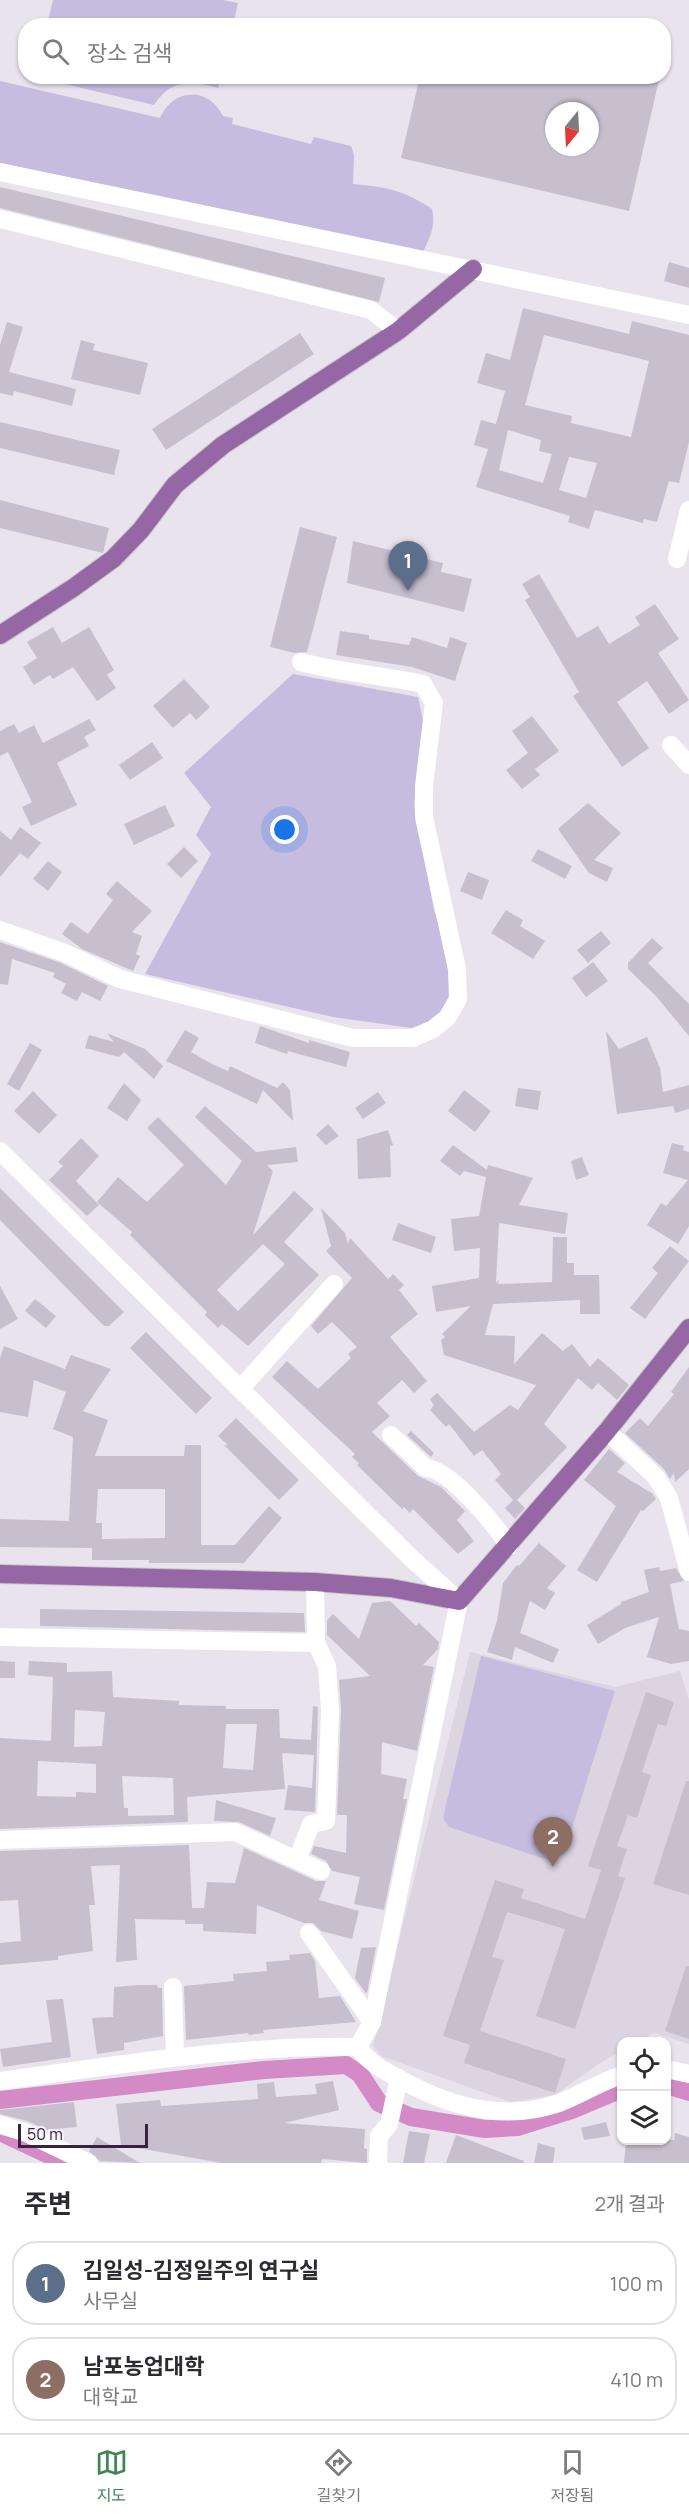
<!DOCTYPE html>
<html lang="ko">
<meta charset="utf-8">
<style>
:root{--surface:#fff;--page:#f2f2f3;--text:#2b2b33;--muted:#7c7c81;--line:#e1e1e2;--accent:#408657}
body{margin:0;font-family:Manrope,"Noto Sans KR",sans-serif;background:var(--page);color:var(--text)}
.controls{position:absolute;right:18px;bottom:18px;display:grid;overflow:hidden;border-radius:12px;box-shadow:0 2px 4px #0004}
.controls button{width:54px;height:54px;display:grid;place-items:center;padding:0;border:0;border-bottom:2px solid var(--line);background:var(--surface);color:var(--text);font:30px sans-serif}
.compass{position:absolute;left:545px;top:102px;width:54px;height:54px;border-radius:50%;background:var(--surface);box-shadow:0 2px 4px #0004;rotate:198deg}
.scale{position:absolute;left:18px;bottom:15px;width:130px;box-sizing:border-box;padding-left:6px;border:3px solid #38223f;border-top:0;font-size:16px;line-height:21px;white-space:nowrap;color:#38223f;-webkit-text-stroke:4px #f7f4f9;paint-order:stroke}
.you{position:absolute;left:285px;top:830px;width:21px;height:21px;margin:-15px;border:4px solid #fff;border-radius:50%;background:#1a73e8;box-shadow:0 0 0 9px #1a73e833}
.badge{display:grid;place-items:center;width:39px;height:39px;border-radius:50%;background:var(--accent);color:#fff;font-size:20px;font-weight:700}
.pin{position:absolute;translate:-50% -50px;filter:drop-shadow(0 2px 3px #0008)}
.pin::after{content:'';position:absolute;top:32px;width:21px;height:18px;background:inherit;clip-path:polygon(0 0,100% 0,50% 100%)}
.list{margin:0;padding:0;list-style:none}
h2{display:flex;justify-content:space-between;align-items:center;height:78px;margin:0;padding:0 24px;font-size:26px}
h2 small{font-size:20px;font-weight:400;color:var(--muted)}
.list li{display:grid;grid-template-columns:39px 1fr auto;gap:18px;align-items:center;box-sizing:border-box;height:84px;margin:0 12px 12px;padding:0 12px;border:2px solid var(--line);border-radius:24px}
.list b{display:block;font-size:22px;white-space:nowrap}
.list p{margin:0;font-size:20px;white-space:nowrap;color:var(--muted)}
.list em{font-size:20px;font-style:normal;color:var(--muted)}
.icon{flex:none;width:33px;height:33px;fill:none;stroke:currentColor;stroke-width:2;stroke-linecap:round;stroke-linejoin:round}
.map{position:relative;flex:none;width:689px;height:2163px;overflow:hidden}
.search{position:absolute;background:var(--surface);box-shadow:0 2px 4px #0004;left:18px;right:18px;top:18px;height:66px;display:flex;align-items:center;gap:15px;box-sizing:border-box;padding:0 21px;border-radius:24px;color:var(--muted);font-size:22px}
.sheet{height:270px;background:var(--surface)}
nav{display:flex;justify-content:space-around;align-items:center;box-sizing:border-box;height:84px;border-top:2px solid var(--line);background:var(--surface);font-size:16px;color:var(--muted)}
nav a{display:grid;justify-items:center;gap:3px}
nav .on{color:var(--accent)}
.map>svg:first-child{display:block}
</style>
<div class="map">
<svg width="689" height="2163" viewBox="0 0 689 2163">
<rect width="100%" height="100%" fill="#e9e3ed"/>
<path fill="#dcd4e1" d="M470,1652L615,1687L680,1671L689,1700V2044L654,2033L639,2041L622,2042L621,2051L600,2063L555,2095L511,2102L381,2056L373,2046Z"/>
<g fill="#c6bcdf">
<path d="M53,0H223L238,3L233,25H47Z"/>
<path d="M35,77V76L221,77L218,88C191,80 171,79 154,105Z"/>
<path d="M0,81L160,118C173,88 208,86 223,116L233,118L232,124L311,144L314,137L351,146L354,155L353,184C386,187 404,190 432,209C436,226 430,237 423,252L0,163Z"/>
<path d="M293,674L418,697L424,725L414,805L434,910L450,961V998L442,1013L432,1022L411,1028L333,1017L145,974L211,854L196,835L211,807L184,773Z"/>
<path d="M481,1656L615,1691L564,1854L548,1860L449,1827L443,1818Z"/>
</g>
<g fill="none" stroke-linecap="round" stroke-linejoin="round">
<g stroke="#d38ac7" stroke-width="18">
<path d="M666,2085L689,2092"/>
<path d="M0,2100L264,2070L346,2065L360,2074L379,2103L411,2117L485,2129L518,2127L572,2110L622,2089"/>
<path d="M0,2132L66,2163"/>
</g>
</g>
<g fill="#c8bfce" fill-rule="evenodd">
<path d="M420,76H643L659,80L629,211L401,158ZM554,111H590V147H554Z"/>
<path d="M0,187L385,278L379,302L0,208Z"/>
<path d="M669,262L689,268V288L664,281Z"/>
<path d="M523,308L629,334L632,321L689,335V442L679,483L669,481L657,522L644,519L643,523L595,510L589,529L568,522L570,516L476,487L488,449L474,445L481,420L496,424L505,391L477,383L486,353L510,360ZM544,335L649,361L631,437L571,423L572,416L525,405ZM508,430L541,440L539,451L552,454L543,483L499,470ZM569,457L597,463L586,498L559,490Z"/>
<path d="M7,322L23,327L9,372L76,389L72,406L14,391L13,396L0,393V345Z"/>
<path d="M300,333L314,354L166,450L152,429Z"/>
<path d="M81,340L95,344L93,350L148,363L140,395L71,379Z"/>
<path d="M0,422L120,450L114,475L0,448Z"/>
<path d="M0,500L109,528L103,553L0,528Z"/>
<path d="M300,527L337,537L307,652L294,653L270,647Z"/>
<path d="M353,541L443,563L441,572L472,579L464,612L347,583Z"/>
<path d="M539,574L577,638L598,626L609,644L640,625L635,617L655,604L679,639L658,653L689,700L669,714L647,681L617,702L649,748L622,767L573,696L579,692L525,600L530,597L522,584Z"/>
<path d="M53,627L62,643L89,627L114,670L107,675L116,688L97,701L73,667L53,679L50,675L34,685L23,667L37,658L27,642Z"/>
<path d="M340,631L369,635V639L409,645L412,637L447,648L450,637L467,643L455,681L412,667L336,655Z"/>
<path d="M184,679L210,707L196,720L190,713L173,728L153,706Z"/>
<path d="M532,716L559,751L535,769L540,775L522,789L506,770L528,753L512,731Z"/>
<path d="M89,719L96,730L84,737L89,746L57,763L77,805L31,826L22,807L32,802L8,752L0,756V731L14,724L19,733L34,725L43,743Z"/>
<path d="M152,742L163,758L130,780L119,765Z"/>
<path d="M588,803L621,833L594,860L613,868L607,882L589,873L558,829Z"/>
<path d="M165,805L175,826L134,845L124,824Z"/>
<path d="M20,827L41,843L28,859L20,853L0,877V831L11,840Z"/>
<path d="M184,847L198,861L181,878L167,864Z"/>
<path d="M538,849L572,866L565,879L531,861Z"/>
<path d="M48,861L62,872L48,891L33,879Z"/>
<path d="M468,872L489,880L482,900L460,891Z"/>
<path d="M117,881L152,911L132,932L142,936L136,954L140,956L133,971L82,949L62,934L71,922L88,934L113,900L106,894Z"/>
<path d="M506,910L523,920L520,926L545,941L533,959L491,933Z"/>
<path d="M601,931L611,943L588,963L577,950Z"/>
<path d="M652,938L663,948L648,963L689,1004V1036L656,996L628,969V963Z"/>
<path d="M0,942L61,963L108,986L100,1001L82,992L77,1001L61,993L66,984L53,977L55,973L12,959L8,985L0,984Z"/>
<path d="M593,962L608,981L586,997L572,978Z"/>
<path d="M260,1026L309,1043V1040L350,1052L346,1067L288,1051L287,1054L255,1043Z"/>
<path d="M185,1030L199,1038L191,1052L214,1065L228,1071L230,1066L277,1088L283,1082L290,1090L293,1121L263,1090L257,1104L166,1061Z"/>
<path d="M606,1031L619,1049L647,1037L660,1068L663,1092L689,1085V1109L675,1113L673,1106L617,1114Z"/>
<path d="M107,1033L145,1049L163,1066L154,1079L124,1052L119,1057L85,1048L89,1035L114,1042Z"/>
<path d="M30,1043L42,1050L19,1091L7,1084Z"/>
<path d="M124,1083L141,1100L127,1121L107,1108Z"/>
<path d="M518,1088L541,1091L538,1110L515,1106Z"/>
<path d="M464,1090L491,1111L475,1132L448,1111Z"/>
<path d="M33,1091L57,1115L39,1134L14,1111Z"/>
<path d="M378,1092L386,1103L363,1119L355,1108Z"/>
<path d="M205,1106L256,1152L296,1147L298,1162L267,1165L273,1171L253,1235L294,1191L314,1209L284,1242L319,1275L248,1346L222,1324L218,1328L205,1315L207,1312L130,1235L132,1232L97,1202L118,1177L147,1202L184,1165L147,1128L158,1117L226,1185L242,1161L195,1117ZM263,1244L285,1264L238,1311L217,1290Z"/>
<path d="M328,1124L339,1136L326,1145L316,1135Z"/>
<path d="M388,1130L393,1145L390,1146L391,1177L358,1179L357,1139Z"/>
<path d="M81,1138L99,1156L76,1181L99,1205L87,1216L49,1180L63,1166L58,1162Z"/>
<path d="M672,1143L684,1146L683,1150L689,1152V1226L678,1244L647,1225L661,1203L666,1206L688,1180L663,1173Z"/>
<path d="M453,1145L487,1170L488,1165L533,1178L519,1205L568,1213L565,1234L499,1223L496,1283L499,1280L498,1284L552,1282L553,1237H567V1263H574V1275H599L600,1314H580V1300L493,1304L485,1335L515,1336L514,1364L542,1333L563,1351L572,1344L590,1367L598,1358L629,1385L617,1400L598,1383L592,1390L578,1378L544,1424L567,1447L517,1500L525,1508L515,1519L505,1508L513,1500L495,1480L501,1474L482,1450L474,1456L449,1424L446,1427L430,1410L434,1405L430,1399L437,1393L474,1432L510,1405L518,1410L536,1385L444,1355L441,1340L445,1337L442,1334L471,1306L436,1312L432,1286L479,1278L480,1248L454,1251L451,1219L479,1216L486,1177L464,1171L460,1176L440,1161Z"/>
<path d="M582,1157L589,1175L576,1180L571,1161Z"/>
<path d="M0,1188L124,1312L109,1326H104L0,1220Z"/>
<path d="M321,1208L345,1233L348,1244L350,1238L388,1279L393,1274L404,1285L399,1290L418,1314L390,1337L427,1381L414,1393L402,1380L377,1403L390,1416L372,1432L418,1476L441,1487L465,1511L457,1520L474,1541L458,1554L413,1509L410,1513L404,1507L402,1509L357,1465L359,1463L352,1457L355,1454L272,1377L287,1361L318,1389L351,1358L348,1354L357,1347L332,1322L318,1334L311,1326L352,1278L326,1251L331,1246Z"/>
<path d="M398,1223L436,1237L431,1253L392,1240Z"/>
<path d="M670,1246L689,1261L645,1319L630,1308L658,1273L652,1268Z"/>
<path d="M0,1286L18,1319L0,1329Z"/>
<path d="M35,1299L56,1316L46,1328L25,1311Z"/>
<path d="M146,1332L212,1398L196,1414L130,1348Z"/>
<path d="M4,1346L65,1369L71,1355L111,1369L83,1411L108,1420L95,1456H184L185,1445H201V1545H235L269,1506L282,1518L244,1563H149V1560H92V1548L0,1547V1519L69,1521L73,1437L53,1429L66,1392L34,1380L28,1417L0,1412V1358ZM98,1489H165V1538L102,1539V1523H96Z"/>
<path d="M689,1367V1469L675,1482L674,1473L670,1479L664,1469L625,1433L640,1418L648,1426L674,1394L671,1392Z"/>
<path d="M236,1418L299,1480L279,1500L224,1445H228L218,1436Z"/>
<path d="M411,1431L434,1453L431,1457L407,1435Z"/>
<path d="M609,1449L625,1463L617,1472L653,1494L656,1499L643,1511L641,1510L597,1582L577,1570L616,1506L584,1480Z"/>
<path d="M539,1543L566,1566L547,1588L555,1593L545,1610L530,1601L520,1633L559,1649L553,1663L515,1647L512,1660L487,1652L497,1621L503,1583L517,1565L519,1566Z"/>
<path d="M659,1567L660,1571L676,1568L684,1581L670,1584L679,1629L689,1631V1661L671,1664L647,1657L659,1617L625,1628L598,1644L587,1625L621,1604V1602L649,1592L644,1570Z"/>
<path d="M390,1601L416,1626L419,1623L439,1642L438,1649L423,1665L434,1667L417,1751L382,1742L381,1774L407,1779L403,1799H407L384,1910L354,1904L360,1877L332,1871L326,1861L311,1854L314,1846L346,1853L347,1815H337L341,1710L339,1680L370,1676L327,1635V1620L333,1614L359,1639L372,1603Z"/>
<path d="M40,1609L304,1613L305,1632L40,1626Z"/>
<path d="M0,1661L15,1662V1678H0Z"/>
<path d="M29,1661L67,1663V1672L112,1671L113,1697L179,1701V1705L226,1706V1709H279L280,1738L311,1740L313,1706L318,1707L315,1812L284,1810L288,1785L312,1788L314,1755L282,1753L285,1789L187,1797L188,1822L0,1829V1738L51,1741L53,1677L28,1675ZM75,1710L105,1712L102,1746L74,1747ZM226,1724H257L253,1770L223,1768ZM38,1761L96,1764V1793L76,1792V1797L37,1796ZM122,1776L173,1778L174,1815L128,1816V1808H124Z"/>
<path d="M646,1692L674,1702L666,1726L658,1724L642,1772L651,1775L637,1818L628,1815L617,1846L627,1849L618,1876L625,1878L575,2029L536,2016L565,1929L507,1912L492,1957L504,1960L480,2031L566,2059L555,2093L464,2063L470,2045L443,2036L495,1880L524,1889L521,1898L585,1919L601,1870L588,1866Z"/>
<path d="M686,1781H689V1895L653,1884Z"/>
<path d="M216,1800L276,1818L270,1836L239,1822L214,1821Z"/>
<path d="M189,1845L192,1908H204L207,1882L235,1883L244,1848L316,1881H326L319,1900L359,1911L352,1939L321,1931L313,1923H304L257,1905L256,1934L203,1931V1924H185V1920L135,1919L137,1960L116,1962L120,1865L91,1866L95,1905H89L93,1951L58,1956V1960L0,1965V1943L21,1941L18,1900L0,1901V1851Z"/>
<path d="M376,1947L367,1993L365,1992L355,1978L361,1948Z"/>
<path d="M310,1953L315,1961L319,1998L340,1996L356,2022L263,2030L264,2033L249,2035L248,2033L186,2040L184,1986L234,1981L233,1974L267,1971L266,1962L290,1960L289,1955Z"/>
<path d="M686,1966H689V2039L665,2031Z"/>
<path d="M139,1985H157L158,1988H162L163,2036L124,2043V2050L97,2054L92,2018L113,2017L114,1987Z"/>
<path d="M63,1999L71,2057L3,2067L0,2049L52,2042L46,2000Z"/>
<path d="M333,2081L339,2110L284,2123L365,2129L364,2148L367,2149V2163L322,2159L321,2163H222L121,2145L116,2104L160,2100L161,2106L258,2099L257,2084L274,2082L276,2097L317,2094L315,2084Z"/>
<path d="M74,2102L77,2127L47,2130L27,2121L0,2114V2110Z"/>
<path d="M606,2122L610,2136L584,2140L581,2128Z"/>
<path d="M409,2131L430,2134L424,2163H403Z"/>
<path d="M675,2133L689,2137V2163H624L626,2140H674Z"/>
<path d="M456,2135L524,2161L523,2163H446Z"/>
<path d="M97,2137L140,2163L100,2161L89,2151Z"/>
<path d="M538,2143L555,2148L553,2163H534Z"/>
</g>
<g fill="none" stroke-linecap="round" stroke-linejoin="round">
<g stroke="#c7c1c9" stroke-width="20">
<g id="major">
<path d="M0,635L73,588L113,559L141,530L175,485L223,445L398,331L473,269"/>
<path d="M0,1574L315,1582L391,1588L459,1601L607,1431L689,1328"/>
</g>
</g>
<g stroke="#fff" stroke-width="18">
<path d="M0,172L689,315"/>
<path d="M0,219L371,310L398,331"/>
<path d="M677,559L689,510"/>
<path d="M671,745L689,765"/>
<path d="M0,930L65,953L120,979L353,1038H413L433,1029L447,1018L458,999L457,969L424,817V786L434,703L423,684C382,675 341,673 301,662"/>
<path d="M0,1151L410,1557L459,1601L372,2022L358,2047C238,2045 119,2065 0,2081"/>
<path d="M241,1388L334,1284"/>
<path d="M607,1431L656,1477L669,1498L689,1572"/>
<path d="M391,1435L426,1468C450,1469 496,1526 509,1546"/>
<path d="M0,1637L316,1643"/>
<path d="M0,1840L235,1832L321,1871"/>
<path d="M297,1860L311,1824L326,1821L330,1710L327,1666L316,1643L315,1582"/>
<path d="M309,1933L372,2022"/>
<path d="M173,1987L175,2057"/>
<path d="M358,2047C370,2065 390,2074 409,2084C455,2108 508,2121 559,2103C580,2095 600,2082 622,2075"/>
<path d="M666,2069L689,2074"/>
<path d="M0,2125L24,2132L89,2163"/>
<path d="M378,2163L379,2136L389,2124L399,2078"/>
</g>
<use href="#major" stroke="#9567a4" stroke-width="18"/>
</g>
</svg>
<div class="controls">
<button><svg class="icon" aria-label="locate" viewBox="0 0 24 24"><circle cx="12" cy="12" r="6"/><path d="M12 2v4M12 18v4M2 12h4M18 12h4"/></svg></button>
<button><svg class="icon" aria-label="layers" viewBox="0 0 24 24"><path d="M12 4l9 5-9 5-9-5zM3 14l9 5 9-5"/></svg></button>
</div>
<svg class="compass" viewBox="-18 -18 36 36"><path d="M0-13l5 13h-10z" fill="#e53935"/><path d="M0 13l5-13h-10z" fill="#7c7c81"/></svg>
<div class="scale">50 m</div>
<div class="you"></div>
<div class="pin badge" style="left:408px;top:591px;background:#5c6f8a">1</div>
<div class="pin badge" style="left:553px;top:1867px;background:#8d6e63">2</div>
<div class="search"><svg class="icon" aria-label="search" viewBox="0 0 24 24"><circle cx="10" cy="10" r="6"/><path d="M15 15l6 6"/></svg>장소 검색</div>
</div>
<section class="sheet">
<h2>주변<small>2개 결과</small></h2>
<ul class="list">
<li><span class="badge" style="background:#5c6f8a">1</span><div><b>김일성-김정일주의 연구실</b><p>사무실</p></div><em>100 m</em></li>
<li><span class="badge" style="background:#8d6e63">2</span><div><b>남포농업대학</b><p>대학교</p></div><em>410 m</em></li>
</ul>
</section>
<nav>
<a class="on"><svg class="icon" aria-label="map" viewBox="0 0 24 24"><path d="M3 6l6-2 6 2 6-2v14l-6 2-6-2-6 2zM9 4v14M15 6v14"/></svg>지도</a>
<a><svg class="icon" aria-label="directions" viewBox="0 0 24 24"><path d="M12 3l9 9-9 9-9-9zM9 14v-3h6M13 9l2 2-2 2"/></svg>길찾기</a>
<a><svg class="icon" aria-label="saved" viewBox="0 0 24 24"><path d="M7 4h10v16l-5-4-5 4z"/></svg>저장됨</a>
</nav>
